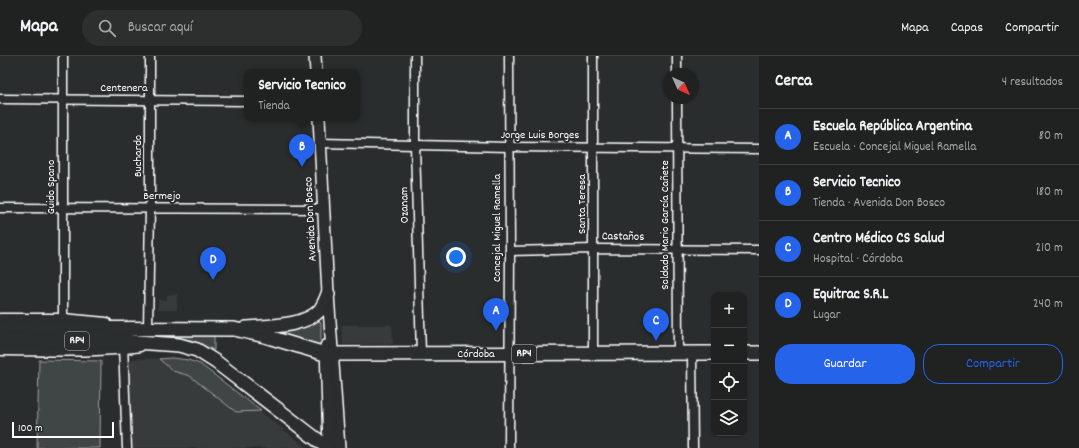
<!DOCTYPE html>
<html lang="es">
<meta charset="utf-8">
<style>
:root{--surface:#202222;--page:#2d2f2f;--text:#f1f3f6;--muted:#a2a4a5;--line:#3d3f40;--accent:#2563eb}
body{margin:0;font-family:Dekko,sans-serif;background:var(--page);color:var(--text)}
.controls{position:absolute;right:12px;bottom:12px;display:grid;overflow:hidden;border-radius:8px;box-shadow:0 1px 3px #0004}
.controls button{width:36px;height:36px;display:grid;place-items:center;padding:0;border:0;border-bottom:1px solid var(--line);background:var(--surface);color:var(--text);font:20px sans-serif}
.compass{position:absolute;left:663px;top:12px;width:36px;height:36px;border-radius:50%;background:var(--surface);box-shadow:0 1px 3px #0004;rotate:135deg}
.scale{position:absolute;left:12px;bottom:10px;width:102px;box-sizing:border-box;padding-left:4px;border:2px solid #fff;border-top:0;font-size:11px;line-height:14px;white-space:nowrap;color:#fff;-webkit-text-stroke:3px #2a2d2e;paint-order:stroke}
.you{position:absolute;left:456px;top:201px;width:14px;height:14px;margin:-10px;border:3px solid #fff;border-radius:50%;background:#1a73e8;box-shadow:0 0 0 6px #1a73e833}
.badge{display:grid;place-items:center;width:26px;height:26px;border-radius:50%;background:var(--accent);color:#fff;font-size:13px;font-weight:700}
.pin{position:absolute;translate:-50% -33px;filter:drop-shadow(0 1px 2px #0008)}
.pin::after{content:'';position:absolute;top:21px;width:14px;height:12px;background:inherit;clip-path:polygon(0 0,100% 0,50% 100%)}
.popup{position:absolute;left:244px;top:13px;width:116px;height:52px;box-sizing:border-box;display:grid;place-content:center;border-radius:8px;background:var(--surface);filter:drop-shadow(0 1px 3px #0005);font-size:13px;white-space:nowrap;color:var(--muted)}
.popup b{font-size:15px;color:var(--text)}
.popup::after{content:'';position:absolute;left:50%;top:100%;margin-left:-8px;border:8px solid transparent;border-top-color:var(--surface)}
.list{margin:0;padding:0;list-style:none}
h2{display:flex;justify-content:space-between;align-items:center;height:52px;margin:0;padding:0 16px;font-size:17px}
h2 small{font-size:13px;font-weight:400;color:var(--muted)}
.list li{display:grid;grid-template-columns:26px 1fr auto;gap:12px;align-items:center;box-sizing:border-box;height:56px;padding:0 16px;border-top:1px solid var(--line)}
.list b{display:block;font-size:15px;white-space:nowrap}
.list p{margin:0;font-size:13px;white-space:nowrap;color:var(--muted)}
.list em{font-size:13px;font-style:normal;color:var(--muted)}
.actions{display:flex;gap:8px;padding:12px 16px}
.actions a{flex:1;padding:9px 0;border:1px solid var(--accent);border-radius:16px;text-align:center;font-size:14px;color:var(--accent)}
.actions .main{background:var(--accent);color:#fff}
.icon{flex:none;width:22px;height:22px;fill:none;stroke:currentColor;stroke-width:2;stroke-linecap:round;stroke-linejoin:round}
.map{position:relative;flex:none;width:759px;height:392px;overflow:hidden}
header{display:flex;align-items:center;gap:24px;box-sizing:border-box;height:56px;padding:0 20px;background:var(--surface);border-bottom:1px solid var(--line)}
header strong{font-size:19px}
nav{display:flex;gap:22px;margin-inline-start:auto;font-size:14px}
.search{width:280px;height:36px;background:var(--page);display:flex;align-items:center;gap:10px;box-sizing:border-box;padding:0 14px;border-radius:22px;color:var(--muted);font-size:15px}
main{display:flex}
aside{flex:1;background:var(--surface)}
.map>svg:first-child{display:block}
</style>
<header>
<strong>Mapa</strong>
<div class="search"><svg class="icon" aria-label="search" viewBox="0 0 24 24"><circle cx="10" cy="10" r="6"/><path d="M15 15l6 6"/></svg>Buscar aquí</div>
<nav><a>Mapa</a><a>Capas</a><a>Compartir</a></nav>
</header>
<main>
<div class="map">
<svg width="759" height="392" viewBox="0 0 759 392">
<rect width="100%" height="100%" fill="#2a2d2e"/>
<filter id="ink" filterUnits="userSpaceOnUse"><feTurbulence type="fractalNoise" baseFrequency=".025" numOctaves="2"/><feDisplacementMap in="SourceGraphic" scale="8" xChannelSelector="R" yChannelSelector="G"/><feConvolveMatrix kernelMatrix="1 2 1 2 8 2 1 2 1" color-interpolation-filters="sRGB"/></filter>
<g filter="url(#ink)">
<g fill="#373a3b">
<path d="M177,238V254H158V244H167V239Z"/>
<path d="M341,269H392L393,288L343,289Z"/>
<path d="M172,302L188,304L200,308L307,392H133L128,306L133,303Z"/>
</g>
<g fill="#414445" stroke="#a0a2a2">
<path d="M318,264L321,267V287L318,289L267,274L295,272Z"/>
<path d="M0,278L214,279V294L191,284L171,281L0,280Z"/>
<path d="M172,302L188,304L200,308L261,355L236,356L190,320L173,315L159,303Z"/>
<path d="M39,304L101,305L100,392H37Z"/>
</g>
<g fill="none" stroke-linecap="round" stroke-linejoin="round">
<g stroke="#fff" stroke-width="11">
<g id="minor">
<path d="M415,0V89L421,298"/>
<path d="M677,18V0"/>
<path d="M677,42L678,297"/>
<path d="M0,43L247,45"/>
<path d="M320,87L509,91L759,93"/>
<path d="M0,152L324,153"/>
<path d="M510,195L594,193L759,194"/>
<path d="M63,263V0"/>
<path d="M148,272L150,152V0"/>
<path d="M123,288L127,392"/>
<path d="M593,297V0"/>
<path d="M692,297L693,392"/>
<path d="M509,392L510,195L509,0"/>
</g>
</g>
<g stroke="#fff" stroke-width="13">
<g id="tertiary">
<path d="M0,263H63L106,267"/>
<path d="M0,294C46,294 94,297 140,290"/>
</g>
</g>
<g stroke="#fff" stroke-width="14">
<g id="secondary">
<path d="M315,0L316,16"/>
<path d="M319,62L328,238L339,392"/>
<path d="M326,290L329,392"/>
</g>
</g>
<g stroke="#fff" stroke-width="16">
<g id="primary">
<path d="M0,272L234,273L265,280L325,298L714,297"/>
<path d="M246,272C267,270 305,271 320,254C324,249 326,243 328,238"/>
<path d="M0,284L122,285L179,289L197,294L216,306L328,392"/>
<path d="M744,297H759"/>
</g>
</g>
<use href="#minor" stroke="#2a2d2e" stroke-width="8"/>
<use href="#tertiary" stroke="#2a2d2e" stroke-width="10"/>
<use href="#secondary" stroke="#2a2d2e" stroke-width="11"/>
<use href="#primary" stroke="#2a2d2e" stroke-width="13"/>
</g>
</g>
<g text-anchor="middle" dominant-baseline="central" stroke-width="4" stroke-linejoin="round" paint-order="stroke">
<g fill="#2a2d2e" stroke="#bfc0c0" stroke-width="1">
<rect x="65" y="276" width="24" height="18" rx="3"/>
<rect x="512" y="289" width="24" height="18" rx="3"/>
</g>
<g font-size="11" font-weight="bold" fill="#fff">
<text x="77" y="285">RP4</text>
<text x="524" y="298">RP4</text>
</g>
<g font-size="12" fill="#fff" stroke="#2a2d2e">
<text x="124" y="32">Centenera</text>
<text x="540" y="79">Jorge Luis Borges</text>
<text transform="translate(138 100) rotate(-90)">Buchardo</text>
<text transform="translate(51 131) rotate(-90)">Guido Spano</text>
<text x="162" y="140">Bermejo</text>
<text transform="translate(582 148) rotate(-90)">Santa Teresa</text>
<text transform="translate(405 149) rotate(-91)">Ozanam</text>
<text transform="translate(311 163) rotate(-93)">Avenida Don Bosco</text>
<text transform="translate(665 169) rotate(-90)">Soldado Mario García Cañete</text>
<text transform="translate(497 172) rotate(-90)">Concejal Miguel Ramella</text>
<text transform="translate(623 181) rotate(1)">Castaños</text>
<text x="476" y="298">Córdoba</text>
</g>
</g>
</svg>
<div class="controls">
<button>+</button>
<button>−</button>
<button><svg class="icon" aria-label="locate" viewBox="0 0 24 24"><circle cx="12" cy="12" r="6"/><path d="M12 2v4M12 18v4M2 12h4M18 12h4"/></svg></button>
<button><svg class="icon" aria-label="layers" viewBox="0 0 24 24"><path d="M12 4l9 5-9 5-9-5zM3 14l9 5 9-5"/></svg></button>
</div>
<svg class="compass" viewBox="-18 -18 36 36"><path d="M0-13l5 13h-10z" fill="#e53935"/><path d="M0 13l5-13h-10z" fill="#a2a4a5"/></svg>
<div class="scale">100 m</div>
<div class="you"></div>
<div class="pin badge" style="left:496px;top:275px">A</div>
<div class="pin badge" style="left:302px;top:111px">B</div>
<div class="popup"><b>Servicio Tecnico</b>Tienda</div>
<div class="pin badge" style="left:656px;top:285px">C</div>
<div class="pin badge" style="left:213px;top:224px">D</div>
</div>
<aside>
<h2>Cerca<small>4 resultados</small></h2>
<ul class="list">
<li><span class="badge">A</span><div><b>Escuela República Argentina</b><p>Escuela · Concejal Miguel Ramella</p></div><em>80 m</em></li>
<li><span class="badge">B</span><div><b>Servicio Tecnico</b><p>Tienda · Avenida Don Bosco</p></div><em>180 m</em></li>
<li><span class="badge">C</span><div><b>Centro Médico CS Salud</b><p>Hospital · Córdoba</p></div><em>210 m</em></li>
<li><span class="badge">D</span><div><b>Equitrac S.R.L</b><p>Lugar</p></div><em>240 m</em></li>
</ul>
<div class="actions"><a class="main">Guardar</a><a>Compartir</a></div>
</aside>
</main>
